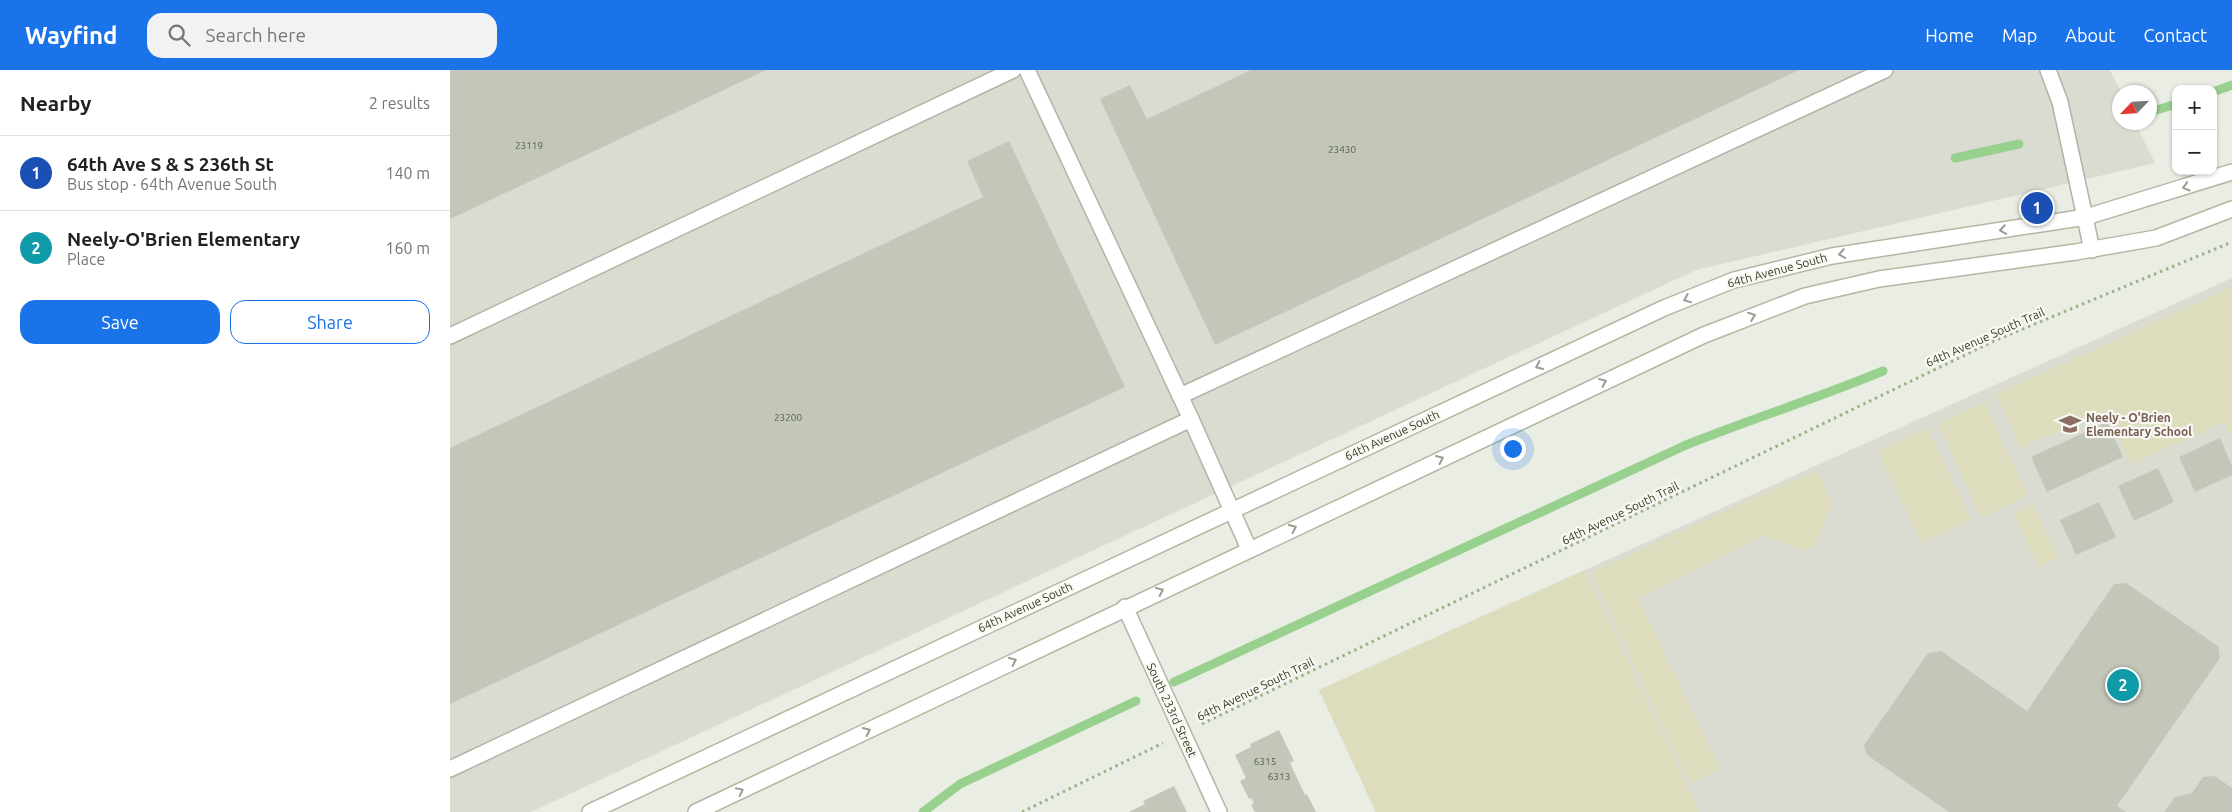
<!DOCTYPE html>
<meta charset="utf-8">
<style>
:root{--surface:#fff;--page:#f2f2f2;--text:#222;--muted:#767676;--line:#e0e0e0;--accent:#1a73e8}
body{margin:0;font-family:Ubuntu,sans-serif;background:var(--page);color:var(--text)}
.controls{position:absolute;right:15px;top:15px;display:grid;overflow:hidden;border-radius:10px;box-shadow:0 1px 4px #0004}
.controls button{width:45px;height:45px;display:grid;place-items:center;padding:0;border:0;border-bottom:1px solid var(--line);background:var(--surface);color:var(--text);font:25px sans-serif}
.compass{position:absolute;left:1662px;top:15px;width:45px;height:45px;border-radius:50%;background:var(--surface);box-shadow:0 1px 4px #0004;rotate:245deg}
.you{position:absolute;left:1062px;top:378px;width:18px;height:18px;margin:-12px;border:4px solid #fff;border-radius:50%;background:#1a73e8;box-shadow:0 0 0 8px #1a73e833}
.badge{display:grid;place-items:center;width:32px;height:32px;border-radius:50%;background:var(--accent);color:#fff;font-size:16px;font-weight:700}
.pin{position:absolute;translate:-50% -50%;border:2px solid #fff;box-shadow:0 1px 5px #0006}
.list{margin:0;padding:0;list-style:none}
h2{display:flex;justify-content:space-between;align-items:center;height:65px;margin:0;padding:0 20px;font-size:21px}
h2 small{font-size:16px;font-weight:400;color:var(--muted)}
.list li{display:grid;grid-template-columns:32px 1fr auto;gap:15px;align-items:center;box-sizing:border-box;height:75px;padding:0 20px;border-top:1px solid var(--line)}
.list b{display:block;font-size:19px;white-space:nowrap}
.list p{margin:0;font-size:16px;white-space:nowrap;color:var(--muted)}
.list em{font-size:16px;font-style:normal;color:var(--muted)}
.actions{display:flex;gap:10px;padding:15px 20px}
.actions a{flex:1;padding:11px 0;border:1px solid var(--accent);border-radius:15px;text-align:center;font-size:18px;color:var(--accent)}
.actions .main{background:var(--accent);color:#fff}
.icon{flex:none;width:28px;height:28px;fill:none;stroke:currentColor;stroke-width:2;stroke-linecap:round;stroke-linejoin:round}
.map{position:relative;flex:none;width:1782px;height:742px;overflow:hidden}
header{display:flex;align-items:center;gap:30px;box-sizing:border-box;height:70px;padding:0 25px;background:var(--accent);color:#fff}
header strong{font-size:24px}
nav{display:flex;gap:28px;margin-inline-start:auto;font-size:18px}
.search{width:350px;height:45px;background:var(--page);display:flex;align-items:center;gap:12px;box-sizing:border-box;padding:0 18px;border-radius:15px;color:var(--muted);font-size:19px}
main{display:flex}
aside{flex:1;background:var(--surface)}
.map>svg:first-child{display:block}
</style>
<header>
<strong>Wayfind</strong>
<div class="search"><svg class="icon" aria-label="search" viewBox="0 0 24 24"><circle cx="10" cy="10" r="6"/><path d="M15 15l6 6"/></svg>Search here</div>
<nav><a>Home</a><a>Map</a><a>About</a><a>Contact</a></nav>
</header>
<main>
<aside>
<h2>Nearby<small>2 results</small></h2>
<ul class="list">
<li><span class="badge" style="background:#1a4fb4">1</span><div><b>64th Ave S &amp; S 236th St</b><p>Bus stop · 64th Avenue South</p></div><em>140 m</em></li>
<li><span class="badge" style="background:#0f9aa8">2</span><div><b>Neely-O'Brien Elementary</b><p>Place</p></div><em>160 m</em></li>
</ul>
<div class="actions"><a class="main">Save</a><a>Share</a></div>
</aside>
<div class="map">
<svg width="1782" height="742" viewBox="0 0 1782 742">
<rect width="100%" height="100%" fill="#eaede3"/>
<g fill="#dadcd1">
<path d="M0,0H1660L1671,22H1670V52L1685,53L1705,93L1246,200L81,742H0Z"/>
<path d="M1782,208V742H926L869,620Z"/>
</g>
<g fill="#dddcbd">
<path d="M1782,217V369L1774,352L1681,394L1656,339L1571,378L1546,324Z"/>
<path d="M1534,332L1578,426L1531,448L1488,354Z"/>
<path d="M1477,358L1521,449L1472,473L1428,382Z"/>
<path d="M1366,401L1383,432L1367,472L1357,481L1313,466L1188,528L1270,699L1240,714L1141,503L1242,456Z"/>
<path d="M1583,434L1608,488L1589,497L1563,443Z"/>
<path d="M1135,500L1249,742H926L869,620Z"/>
</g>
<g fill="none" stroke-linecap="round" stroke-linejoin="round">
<g stroke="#98d08d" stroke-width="9">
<path d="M1763,22L1782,15"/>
<path d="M1700,42L1726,34"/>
<path d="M1505,88L1569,74"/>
<path d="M724,612L1236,375C1301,349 1368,328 1433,301"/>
<path d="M473,742L510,714L686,631"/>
</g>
</g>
<g fill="#c3c7b9">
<path d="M0,0H316L0,149Z"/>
<path d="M801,0H1349L765,275L650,29L680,15L697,49Z"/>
<path d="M559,71L675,317L0,634V378L533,127L517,91Z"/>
<path d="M1657,352L1673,387L1597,422L1581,387Z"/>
<path d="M1770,368L1782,396V405L1745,422L1729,387Z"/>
<path d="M1708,398L1724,432L1684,451L1668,416Z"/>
<path d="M1649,432L1666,467L1626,485L1610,450Z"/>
<path d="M1676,513L1768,576L1770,588L1667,736L1676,742H1499L1417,685L1414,675L1478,583L1491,581L1577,641L1664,514Z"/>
<path d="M829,660L844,691L840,693L855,725L857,724L866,742H805L801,735L804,733L801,728L799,729L790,711L796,708L785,685L801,677L800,674Z"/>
<path d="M1765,706L1782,718V742H1714L1725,727L1742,723L1753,707Z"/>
<path d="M724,716L737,742H679L695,734L693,731Z"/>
</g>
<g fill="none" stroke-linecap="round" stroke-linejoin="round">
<g stroke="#afb5a6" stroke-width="18">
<g id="lane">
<path d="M577,0L741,349L799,479"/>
<path d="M1598,0L1610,32L1642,180"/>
<path d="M0,266L563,0"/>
<path d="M730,326L1435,0"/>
<path d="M0,699L741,349"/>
</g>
</g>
<g stroke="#afb5a6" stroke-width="18">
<path id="street" d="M675,537L769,742"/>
</g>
<g stroke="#b1b8a2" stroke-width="18">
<g id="secondary">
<path d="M140,742L1214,238L1284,210L1382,186L1636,147L1782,102"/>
<path d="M246,742L1254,265L1355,226L1429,209L1626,182L1706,168L1782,139"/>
</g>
</g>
<g stroke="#9faf85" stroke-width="3" stroke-dasharray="2.5 4" stroke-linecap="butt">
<path d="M752,654L1544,271L1782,172"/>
<path d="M572,742L713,673"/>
</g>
<use href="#lane" stroke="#fff" stroke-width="15"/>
<use href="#street" stroke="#fff" stroke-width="15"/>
<use href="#secondary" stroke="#fff" stroke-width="15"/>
</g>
<defs><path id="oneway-chevron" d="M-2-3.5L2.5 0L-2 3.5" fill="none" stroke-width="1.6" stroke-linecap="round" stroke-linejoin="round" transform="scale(1.25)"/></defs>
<g stroke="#999e91">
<use href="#oneway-chevron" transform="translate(1736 117) rotate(164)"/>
<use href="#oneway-chevron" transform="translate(1553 160) rotate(171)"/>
<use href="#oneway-chevron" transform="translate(1392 184) rotate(171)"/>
<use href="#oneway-chevron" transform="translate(1237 229) rotate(158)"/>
<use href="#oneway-chevron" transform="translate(1302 246) rotate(-21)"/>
<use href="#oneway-chevron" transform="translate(1089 296) rotate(155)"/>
<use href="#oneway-chevron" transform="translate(1153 312) rotate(-25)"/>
<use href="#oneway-chevron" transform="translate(990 389) rotate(-25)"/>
<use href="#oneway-chevron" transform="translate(843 458) rotate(-25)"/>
<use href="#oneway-chevron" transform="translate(710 521) rotate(-25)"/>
<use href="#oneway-chevron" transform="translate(563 591) rotate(-25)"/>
<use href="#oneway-chevron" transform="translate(417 661) rotate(-25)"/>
<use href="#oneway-chevron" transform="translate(290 721) rotate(-26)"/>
</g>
<defs>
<g id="school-bare" transform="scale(1.725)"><path d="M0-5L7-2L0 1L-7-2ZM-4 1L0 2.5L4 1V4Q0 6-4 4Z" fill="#8d6e63" stroke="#f8f9f4" stroke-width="2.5" paint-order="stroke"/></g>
</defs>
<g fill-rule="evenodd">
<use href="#school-bare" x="1620" y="354"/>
</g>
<g text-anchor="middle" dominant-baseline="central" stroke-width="4.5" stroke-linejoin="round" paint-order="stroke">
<g font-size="10" fill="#576048">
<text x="79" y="75">23119</text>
<text x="892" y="79">23430</text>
<text x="338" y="347">23200</text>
<text x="815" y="691">6315</text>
<text x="829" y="706">6313</text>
</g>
<g font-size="12" fill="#333e23" stroke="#f8f9f4">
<text transform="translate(1327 200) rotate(-15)">64th Avenue South</text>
<text transform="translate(1535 267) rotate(-24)">64th Avenue South Trail</text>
<text transform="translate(942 365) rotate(-25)">64th Avenue South</text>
<text transform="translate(1170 443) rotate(-26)">64th Avenue South Trail</text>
<text transform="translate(575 537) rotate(-25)">64th Avenue South</text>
<text transform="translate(805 619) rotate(-26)">64th Avenue South Trail</text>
<text transform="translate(722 640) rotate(65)">South 233rd Street</text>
</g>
<g font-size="12" font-weight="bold" fill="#785e54" stroke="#f8f9f4" text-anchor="start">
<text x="1636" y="347">Neely - O'Brien<tspan x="1636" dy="14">Elementary School</tspan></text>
</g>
</g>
</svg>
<div class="controls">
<button>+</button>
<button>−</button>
</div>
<svg class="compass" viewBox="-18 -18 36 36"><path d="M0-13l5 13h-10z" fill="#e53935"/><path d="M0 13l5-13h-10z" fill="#767676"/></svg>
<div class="you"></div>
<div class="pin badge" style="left:1587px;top:138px;background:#1a4fb4">1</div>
<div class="pin badge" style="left:1673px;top:615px;background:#0f9aa8">2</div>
</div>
</main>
